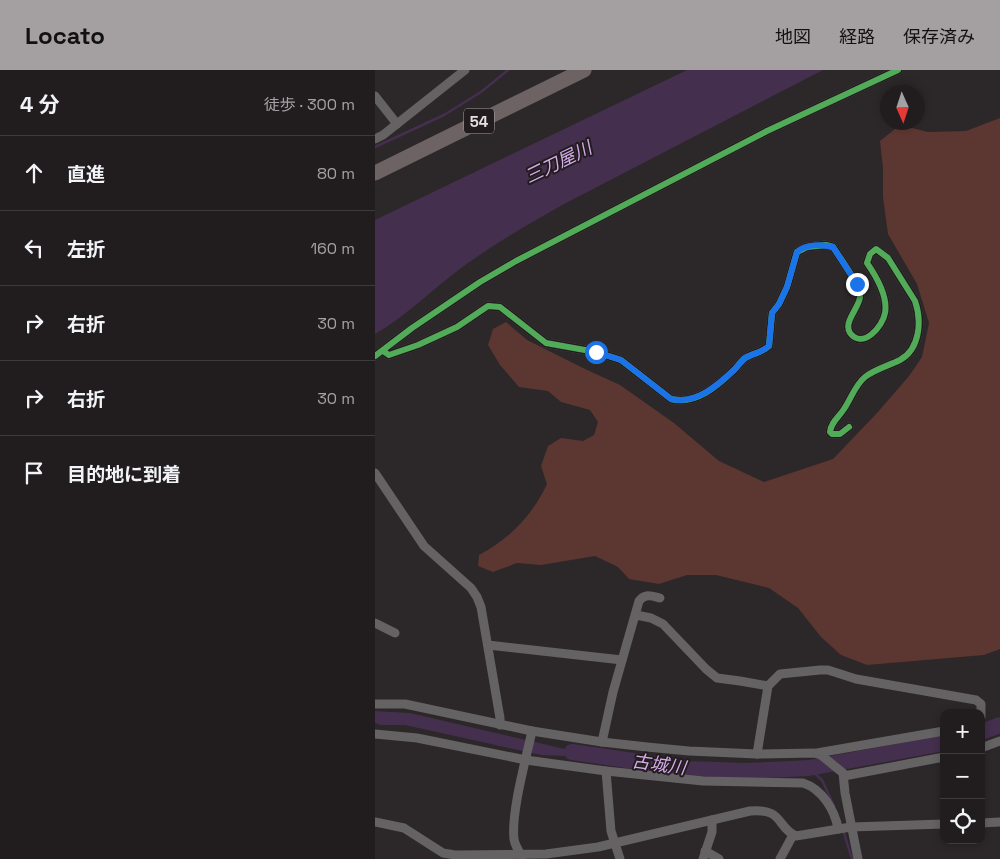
<!DOCTYPE html>
<html lang="ja">
<meta charset="utf-8">
<style>
:root{--surface:#211d1f;--page:#2d2a2c;--text:#f1f3f6;--muted:#a2a2a4;--line:#3e3b3d;--accent:#a49fa1}
body{margin:0;font-family:"Space Grotesk","Noto Sans JP",sans-serif;background:var(--page);color:var(--text)}
.controls{position:absolute;right:15px;bottom:15px;display:grid;overflow:hidden;border-radius:10px;box-shadow:0 2px 8px #0003}
.controls button{width:45px;height:45px;display:grid;place-items:center;padding:0;border:0;border-bottom:1px solid var(--line);background:var(--surface);color:var(--text);font:25px sans-serif}
.compass{position:absolute;left:505px;top:15px;width:45px;height:45px;border-radius:50%;background:var(--surface);box-shadow:0 2px 8px #0003;rotate:177deg}
.stop{position:absolute;width:15px;height:15px;margin:-11px;border:4px solid #1a73e8;border-radius:50%;background:#fff}
.stop.end{background:#1a73e8;border-color:#fff;box-shadow:0 1px 5px #0008}
.list{margin:0;padding:0;list-style:none}
h2{display:flex;justify-content:space-between;align-items:center;height:65px;margin:0;padding:0 20px;font-size:21px}
h2 small{font-size:16px;font-weight:400;color:var(--muted)}
.list li{display:grid;grid-template-columns:32px 1fr auto;gap:15px;align-items:center;box-sizing:border-box;height:75px;padding:0 20px;border-top:1px solid var(--line)}
.list b{display:block;font-size:19px;white-space:nowrap}
.list em{font-size:16px;font-style:normal;color:var(--muted)}
.icon{flex:none;width:28px;height:28px;fill:none;stroke:currentColor;stroke-width:2;stroke-linecap:round;stroke-linejoin:round}
.map{position:relative;flex:none;width:625px;height:789px;overflow:hidden}
header{display:flex;align-items:center;gap:30px;box-sizing:border-box;height:70px;padding:0 25px;background:var(--accent);color:#111}
header strong{font-size:24px}
nav{display:flex;gap:28px;margin-inline-start:auto;font-size:18px}
main{display:flex}
aside{flex:1;background:var(--surface)}
.map>svg:first-child{display:block}
</style>
<header>
<strong>Locato</strong>
<nav><a>地図</a><a>経路</a><a>保存済み</a></nav>
</header>
<main>
<aside>
<h2>4 分<small>徒歩 · 300 m</small></h2>
<ul class="list">
<li><svg class="icon" aria-label="ahead" viewBox="0 0 24 24"><path d="M12 20V5M6 11l6-6 6 6"/></svg><div><b>直進</b></div><em>80 m</em></li>
<li><svg class="icon" aria-label="left" viewBox="0 0 24 24"><path d="M17 20v-9H6M10 6l-5 5 5 5"/></svg><div><b>左折</b></div><em>160 m</em></li>
<li><svg class="icon" aria-label="right" viewBox="0 0 24 24"><path d="M7 20v-9h11M14 6l5 5-5 5"/></svg><div><b>右折</b></div><em>30 m</em></li>
<li><svg class="icon" aria-label="right" viewBox="0 0 24 24"><path d="M7 20v-9h11M14 6l5 5-5 5"/></svg><div><b>右折</b></div><em>30 m</em></li>
<li><svg class="icon" aria-label="arrive" viewBox="0 0 24 24"><path d="M6 21V4h12l-3 4 3 4H6"/></svg><div><b>目的地に到着</b></div></li>
</ul>
</aside>
<div class="map">
<svg width="625" height="789" viewBox="0 0 625 789">
<rect width="100%" height="100%" fill="#2c2729"/>
<path fill="#5c3630" d="M625,48V579L609,585L492,595L466,585L446,567L423,538L394,518L341,505H312L284,514L254,509L243,497L220,486L166,495L142,493L118,502L103,496L104,485C135,468 157,446 172,414L166,396L173,376L186,368L208,371L219,365L223,352L215,340L186,332L173,321L144,317L125,295L113,275L118,259L131,252L152,270L210,299L245,315L299,353L344,391L389,412L458,389L502,343L534,306L547,287L554,253L542,214L513,164L508,127V98L505,71L525,55L553,62L591,61Z"/>
<g fill="#442f4e">
<path d="M312,0H448L191,133C155,153 119,174 86,198C57,220 31,246 0,264V150Z"/>
<path d="M0,641L35,643L228,688L166,685L30,655H6L0,653Z"/>
</g>
<g fill="none" stroke-linecap="round" stroke-linejoin="round">
<g stroke="#442f4e" stroke-width="2.5">
<path d="M0,77L69,45L106,22L133,0"/>
<path d="M434,698L447,710L459,736"/>
<path d="M465,750L477,789"/>
</g>
<g stroke="#442f4e" stroke-width="16">
<path d="M606,662L625,655"/>
<path d="M197,682L313,699L371,701L434,698L569,673"/>
</g>
<g stroke="#646263" stroke-width="9">
<path d="M0,26L22,54"/>
<path d="M0,69L8,65L90,0"/>
<path d="M8,281L14,285L43,275L82,257L113,236L125,237L171,273L221,282L246,290L296,329C321,335 343,316 360,299C363,296 366,291 370,288C378,283 387,283 394,276L397,243L404,234L412,217L422,182L432,177L451,175L458,177C465,188 486,216 485,227C484,238 468,252 475,263C488,280 508,256 510,243C513,227 501,206 492,193L495,184L501,179L513,188L540,231C547,251 545,279 525,290C513,296 500,299 490,307C480,315 476,329 469,339C464,347 456,352 455,362L457,364H465L474,357"/>
<path d="M0,286L37,258L105,212L141,191L392,61L523,0"/>
<path d="M0,403L49,476L96,518L102,527L106,537L125,648V655"/>
<path d="M261,545L276,548L288,554L331,599L342,608L365,611L393,616"/>
<path d="M0,553L20,563"/>
<path d="M113,575L247,590"/>
<path d="M0,634H30L157,661L227,672L272,677L314,681L382,684L439,683L446,685L468,703L470,723L483,789"/>
<path d="M0,664L42,668L151,690L231,701L328,711L428,713C447,719 460,740 463,759"/>
<path d="M227,672L238,622L264,531C270,523 277,526 285,528"/>
<path d="M606,678L625,671"/>
<path d="M442,683L569,661"/>
<path d="M382,684L393,616L405,604L445,600H453L481,609L601,630L606,634V647"/>
<path d="M231,701L236,761L245,789"/>
<path d="M469,706L569,687"/>
<path d="M0,752L29,758L68,783L80,785L171,784L223,777L375,741C409,738 401,757 421,766L476,757L569,754"/>
<path d="M606,753L625,752"/>
<path d="M330,781L344,789"/>
<path d="M147,787C144,781 140,776 139,769C136,742 151,689 157,661"/>
<path d="M328,789L337,762V750"/>
<path d="M405,789L418,765"/>
</g>
<path stroke="#6d6365" stroke-width="15" d="M0,103L209,0"/>
<g stroke="#231c1f" stroke-width="9">
<g id="cycleway">
<path d="M8,281L14,285L43,275L82,257L113,236L125,237L171,273L221,282L246,290L296,329C321,335 343,316 360,299C363,296 366,291 370,288C378,283 387,283 394,276L397,243L404,234L412,217L422,182L432,177L451,175L458,177C465,188 486,216 485,227C484,238 468,252 475,263C488,280 508,256 510,243C513,227 501,206 492,193L495,184L501,179L513,188L540,231C547,251 545,279 525,290C513,296 500,299 490,307C480,315 476,329 469,339C464,347 456,352 455,362L457,364H465L474,357"/>
<path d="M0,286L37,258L105,212L141,191L392,61L523,0"/>
</g>
</g>
<use href="#cycleway" stroke="#51ab58" stroke-width="6"/>
</g>
<g fill="none" stroke-linecap="round" stroke-linejoin="round">
<path stroke="#1a73e8" stroke-width="6" d="M221,282L246,290L296,329C321,335 343,315 360,299C363,296 366,291 370,288C378,283 387,283 394,276L397,243L404,234L412,217L422,182C430,174 447,174 458,177L482,214"/>
</g>
<g text-anchor="middle" dominant-baseline="central" stroke-width="4" stroke-linejoin="round" paint-order="stroke">
<rect fill="#231c1f" stroke="#aba4a7" stroke-width="1" x="89" y="38.5" width="30" height="25" rx="4"/>
<g font-size="15" font-weight="bold" fill="#e5dfe1">
<text x="104" y="51">54</text>
</g>
<g font-size="18" font-style="italic" fill="#d3ace9" stroke="#231c1f">
<text transform="translate(183 92) rotate(-26)">三刀屋川</text>
<text transform="translate(284 694) rotate(8)">古城川</text>
</g>
</g>
</svg>
<div class="controls">
<button>+</button>
<button>−</button>
<button><svg class="icon" aria-label="locate" viewBox="0 0 24 24"><circle cx="12" cy="12" r="6"/><path d="M12 2v4M12 18v4M2 12h4M18 12h4"/></svg></button>
</div>
<svg class="compass" viewBox="-18 -18 36 36"><path d="M0-13l5 13h-10z" fill="#e53935"/><path d="M0 13l5-13h-10z" fill="#a2a2a4"/></svg>
<div class="stop" style="left:221px;top:282px"></div>
<div class="stop end" style="left:482px;top:214px"></div>
</div>
</main>
